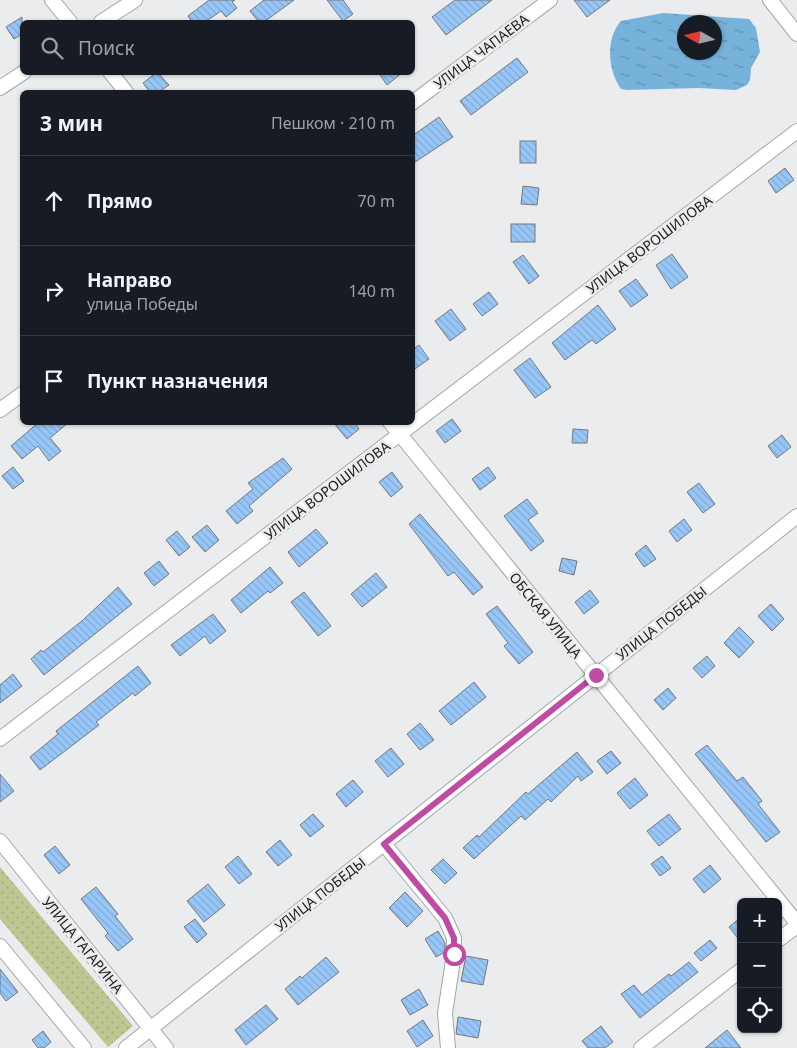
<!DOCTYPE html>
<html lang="ru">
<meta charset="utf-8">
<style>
:root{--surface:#171b24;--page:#242831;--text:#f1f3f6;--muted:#9ea1a6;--line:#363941}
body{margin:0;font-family:"Noto Sans",sans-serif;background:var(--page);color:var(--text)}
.controls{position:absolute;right:15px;bottom:15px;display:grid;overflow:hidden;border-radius:8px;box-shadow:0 1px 4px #0004}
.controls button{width:45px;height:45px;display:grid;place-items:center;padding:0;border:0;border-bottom:1px solid var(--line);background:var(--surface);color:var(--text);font:25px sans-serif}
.compass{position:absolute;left:677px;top:15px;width:45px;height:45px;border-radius:50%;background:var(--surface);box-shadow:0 1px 4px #0004;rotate:278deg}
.stop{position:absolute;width:15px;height:15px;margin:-11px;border:4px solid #bf4ba5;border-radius:50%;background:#fff}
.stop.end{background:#bf4ba5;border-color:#fff;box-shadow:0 1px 5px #0008}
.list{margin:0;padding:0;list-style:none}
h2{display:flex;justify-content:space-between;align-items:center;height:65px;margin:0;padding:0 20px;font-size:21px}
h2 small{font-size:16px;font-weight:400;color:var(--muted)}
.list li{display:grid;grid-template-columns:32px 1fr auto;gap:15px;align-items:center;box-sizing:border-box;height:90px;padding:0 20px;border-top:1px solid var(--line)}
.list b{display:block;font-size:19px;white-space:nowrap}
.list p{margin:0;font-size:16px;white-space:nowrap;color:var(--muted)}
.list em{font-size:16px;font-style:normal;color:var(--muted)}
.icon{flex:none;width:28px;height:28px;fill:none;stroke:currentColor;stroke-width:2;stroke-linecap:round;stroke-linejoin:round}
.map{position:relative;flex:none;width:797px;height:1048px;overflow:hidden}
.search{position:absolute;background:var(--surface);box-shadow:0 1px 4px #0004;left:20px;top:20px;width:395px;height:55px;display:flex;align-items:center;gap:12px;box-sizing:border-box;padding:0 18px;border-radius:8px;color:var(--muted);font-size:19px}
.panel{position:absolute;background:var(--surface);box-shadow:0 1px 4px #0004;left:20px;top:90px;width:395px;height:335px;border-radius:8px}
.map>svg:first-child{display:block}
</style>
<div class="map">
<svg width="797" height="1048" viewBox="0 0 797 1048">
<defs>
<pattern id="grass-dots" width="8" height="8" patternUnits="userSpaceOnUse" patternTransform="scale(1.25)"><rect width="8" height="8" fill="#bfc692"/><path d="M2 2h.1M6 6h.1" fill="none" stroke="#a4aa7d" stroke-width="1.8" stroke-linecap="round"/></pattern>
<pattern id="water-ripples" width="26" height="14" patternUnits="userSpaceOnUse" patternTransform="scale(1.25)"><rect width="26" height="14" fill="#77b2db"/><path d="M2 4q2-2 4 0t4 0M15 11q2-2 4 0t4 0" fill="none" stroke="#6190b1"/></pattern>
<pattern id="building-back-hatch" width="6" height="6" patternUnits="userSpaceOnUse" patternTransform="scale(1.25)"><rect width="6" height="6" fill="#97c7f8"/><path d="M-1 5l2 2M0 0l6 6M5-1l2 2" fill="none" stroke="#82aad4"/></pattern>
</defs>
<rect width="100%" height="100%" fill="#eaecee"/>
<path fill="url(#grass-dots)" d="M0,867L133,1026L108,1047L0,919Z"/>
<path fill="url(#water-ripples)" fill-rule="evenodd" d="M663,13L749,19L756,28L760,52L751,68L750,80L747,85L736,90L699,88L627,90L621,89C608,70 605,39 621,21ZM684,22H714V52H684Z"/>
<g fill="url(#building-back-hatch)" stroke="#767779">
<path d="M209,0H235L232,2L237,8L226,17L221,11L205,22H192L188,16Z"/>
<path d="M264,0H294L264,22H259L250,11Z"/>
<path d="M327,0H343L353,14L343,21Z"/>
<path d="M455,0H492L446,35L432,17Z"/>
<path d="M574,0H610L587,17Z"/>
<path d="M22,17V34L14,39L6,27Z"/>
<path d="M517,58L528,72L471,115L460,101Z"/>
<path d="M157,72L169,85L159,92H150L143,83Z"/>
<path d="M378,72H403L387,85Z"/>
<path d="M439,117L453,137L412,164V136Z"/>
<rect x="520" y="141" width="16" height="22"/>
<path d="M785,168L794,180L776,193L768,181Z"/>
<path d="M523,186L539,188L537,205L521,204Z"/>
<rect x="511" y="224" width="24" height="18"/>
<path d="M672,254L688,277L671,289L656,265Z"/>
<path d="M523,255L539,276L529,284L513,262Z"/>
<path d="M636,279L648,295L631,307L619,291Z"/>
<path d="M489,292L498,304L482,316L473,304Z"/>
<path d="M598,305L616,329L596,344L592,340L565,360L552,343Z"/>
<path d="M451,309L466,329L450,341L435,321Z"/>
<path d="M419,345L429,359L412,371V350Z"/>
<path d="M530,358L551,387L535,398L514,370Z"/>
<path d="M452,419L461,431L445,443L436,431Z"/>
<path d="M39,422H69L50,438L61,451L49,461L38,446L22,459L11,446Z"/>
<path d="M333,422H354L359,429L347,439Z"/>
<path d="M573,429L588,430L587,443H572Z"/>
<path d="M782,435L791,447L777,458L768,446Z"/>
<path d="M283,458L292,469L249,506L253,511L237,524L226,511L253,489L248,483Z"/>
<path d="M13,467L24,481L13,489L2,476Z"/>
<path d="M488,467L496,478L480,490L472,479Z"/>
<path d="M392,472L403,487L391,497L379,482Z"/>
<path d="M699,483L715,504L703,513L687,492Z"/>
<path d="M527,499L538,513L528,520L544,541L531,551L504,516Z"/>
<path d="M420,514L483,587L473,595L454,572L448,576L409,524Z"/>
<path d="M684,519L692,530L677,542L669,531Z"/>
<path d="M207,525L219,540L205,552L192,537Z"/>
<path d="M316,529L328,543L299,567L288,552Z"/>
<path d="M177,531L190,547L179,556L166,540Z"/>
<path d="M646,545L656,559L644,567L635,554Z"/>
<path d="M562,558L577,561L574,575L559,571Z"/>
<path d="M159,561L169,574L154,586L144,573Z"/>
<path d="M270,567L283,583L270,593L268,591L241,613L231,600Z"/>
<path d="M376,573L387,587L362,607L351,594Z"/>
<path d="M118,587L132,604L44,675L31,659L41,650L43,652L83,620Z"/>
<path d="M590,590L599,602L584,614L575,602Z"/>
<path d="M304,592L331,626L318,636L291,602Z"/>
<path d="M771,604L784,619L772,631L758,616Z"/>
<path d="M497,606L533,652L519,664L504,646L508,643L486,614Z"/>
<path d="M213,614L226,631L210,644L205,636L180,656L171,645Z"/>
<path d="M739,627L754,642L739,658L724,643Z"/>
<path d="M707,656L715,666L702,678L693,668Z"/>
<path d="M138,666L151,683L135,696L133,693L96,722L99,725L40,770L30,757L58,734L56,731Z"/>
<path d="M13,674L22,686L0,703V685Z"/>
<path d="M474,682L486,697L451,725L439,711Z"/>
<path d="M668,688L676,698L663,710L654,700Z"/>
<path d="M420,723L434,740L420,750L407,734Z"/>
<path d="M707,745L737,781L743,777L762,801L758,804L780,832L766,842L695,754Z"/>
<path d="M391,748L404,764L388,777L375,761Z"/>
<path d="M611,751L621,763L607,774L597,761Z"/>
<path d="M577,752L593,772L581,781L578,776L551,802L548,799L525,820L521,816L474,859L463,848L477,835L479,837L526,792L528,794Z"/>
<path d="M0,774L14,791L0,802Z"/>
<path d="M635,778L648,795L630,809L617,793Z"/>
<path d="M353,780L363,792L346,807L336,794Z"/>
<path d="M313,814L324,826L310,837L300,825Z"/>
<path d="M669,814L681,829L659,846L647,831Z"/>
<path d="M280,840L292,855L278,866L266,852Z"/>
<path d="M55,846L70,865L59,874L44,855Z"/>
<path d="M238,856L252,874L239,884L225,867Z"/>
<path d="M662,856L671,868L660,876L651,864Z"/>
<path d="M443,859L457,873L445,884L431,870Z"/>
<path d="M710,865L721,879L704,893L693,879Z"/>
<path d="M208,884L225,905L204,922L187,901Z"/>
<path d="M96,887L118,914L115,916L133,939L118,951L105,936L108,933L81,899Z"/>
<path d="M405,892L423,911L407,927L389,908Z"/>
<path d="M741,917V942L729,927Z"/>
<path d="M195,919L207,934L197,943L184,927Z"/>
<path d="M438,931L445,943V952L436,957L425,939Z"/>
<path d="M710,940L717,948L701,961L694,953Z"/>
<path d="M466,956L488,960L483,985L461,981Z"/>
<path d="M326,957L339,972L298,1005L285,989L300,976L302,978Z"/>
<path d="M689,962L698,972L640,1018L621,994L634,985L642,995L669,974L671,976Z"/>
<path d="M0,969L18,992L6,1001L0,993Z"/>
<path d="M419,989L428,1005L410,1015L401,1000Z"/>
<path d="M266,1005L278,1019L246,1045L235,1030Z"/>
<path d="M458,1017L481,1021L478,1038L456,1034Z"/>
<path d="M423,1020L433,1036L417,1047L407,1031Z"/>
<path d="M601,1026L613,1042L605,1048H588L582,1041Z"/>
<path d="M727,1030L741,1048H705Z"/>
<path d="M43,1031L51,1042L44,1048H38L32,1040Z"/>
</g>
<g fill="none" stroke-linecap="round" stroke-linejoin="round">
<g stroke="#a4a6a8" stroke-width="16">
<g id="minor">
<path d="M52,0L70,22"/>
<path d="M770,0L797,34"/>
<path d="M101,22L135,0"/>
<path d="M110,72L126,92"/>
<path d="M0,88L24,72"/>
<path d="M412,103L550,0"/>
<path d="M0,410L22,394"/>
<path d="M390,422L797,923"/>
<path d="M0,739L797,131"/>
<path d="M0,841L166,1048"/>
<path d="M384,844L445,918L454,938V954L445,1013L448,1048"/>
<path d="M778,940L797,926"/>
<path d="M0,946L84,1048"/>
<path d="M126,1048L797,516"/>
<path d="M641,1048L741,970"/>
</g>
</g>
<use href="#minor" stroke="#fff" stroke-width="14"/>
</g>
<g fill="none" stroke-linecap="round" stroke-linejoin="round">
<path stroke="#bf4ba5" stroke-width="6" d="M454,954V938L445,918L384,844L596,675"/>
</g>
<g text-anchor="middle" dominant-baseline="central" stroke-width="5" stroke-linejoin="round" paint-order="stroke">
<g font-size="14" fill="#1d1d1e" stroke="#eaecee">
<text transform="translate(481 51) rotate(-37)">УЛИЦА ЧАПАЕВА</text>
<text transform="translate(649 244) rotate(-37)">УЛИЦА ВОРОШИЛОВА</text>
<text transform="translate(327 490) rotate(-37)">УЛИЦА ВОРОШИЛОВА</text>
<text transform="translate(546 615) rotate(51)">ОБСКАЯ УЛИЦА</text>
<text transform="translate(661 623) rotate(-38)">УЛИЦА ПОБЕДЫ</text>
<text transform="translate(320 894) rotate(-38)">УЛИЦА ПОБЕДЫ</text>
<text transform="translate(83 945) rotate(51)">УЛИЦА ГАГАРИНА</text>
</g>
</g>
</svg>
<div class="controls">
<button>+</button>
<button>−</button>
<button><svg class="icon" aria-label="locate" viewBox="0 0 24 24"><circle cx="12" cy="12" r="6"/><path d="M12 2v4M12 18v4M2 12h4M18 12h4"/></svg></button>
</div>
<svg class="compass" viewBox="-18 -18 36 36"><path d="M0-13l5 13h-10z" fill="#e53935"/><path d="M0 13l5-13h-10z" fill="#9ea1a6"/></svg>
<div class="stop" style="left:454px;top:954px"></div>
<div class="stop end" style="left:596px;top:675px"></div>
<div class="search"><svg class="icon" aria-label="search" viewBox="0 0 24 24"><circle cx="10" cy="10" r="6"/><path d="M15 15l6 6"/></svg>Поиск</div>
<section class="panel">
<h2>3 мин<small>Пешком · 210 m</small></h2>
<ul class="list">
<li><svg class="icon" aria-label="ahead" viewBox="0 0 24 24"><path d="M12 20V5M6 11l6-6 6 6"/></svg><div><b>Прямо</b></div><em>70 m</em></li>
<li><svg class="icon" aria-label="right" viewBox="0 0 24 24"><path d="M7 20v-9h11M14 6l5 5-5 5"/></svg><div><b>Направо</b><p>улица Победы</p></div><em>140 m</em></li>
<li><svg class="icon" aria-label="arrive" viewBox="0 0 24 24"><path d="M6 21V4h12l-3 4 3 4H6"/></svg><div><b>Пункт назначения</b></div></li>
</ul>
</section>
</div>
